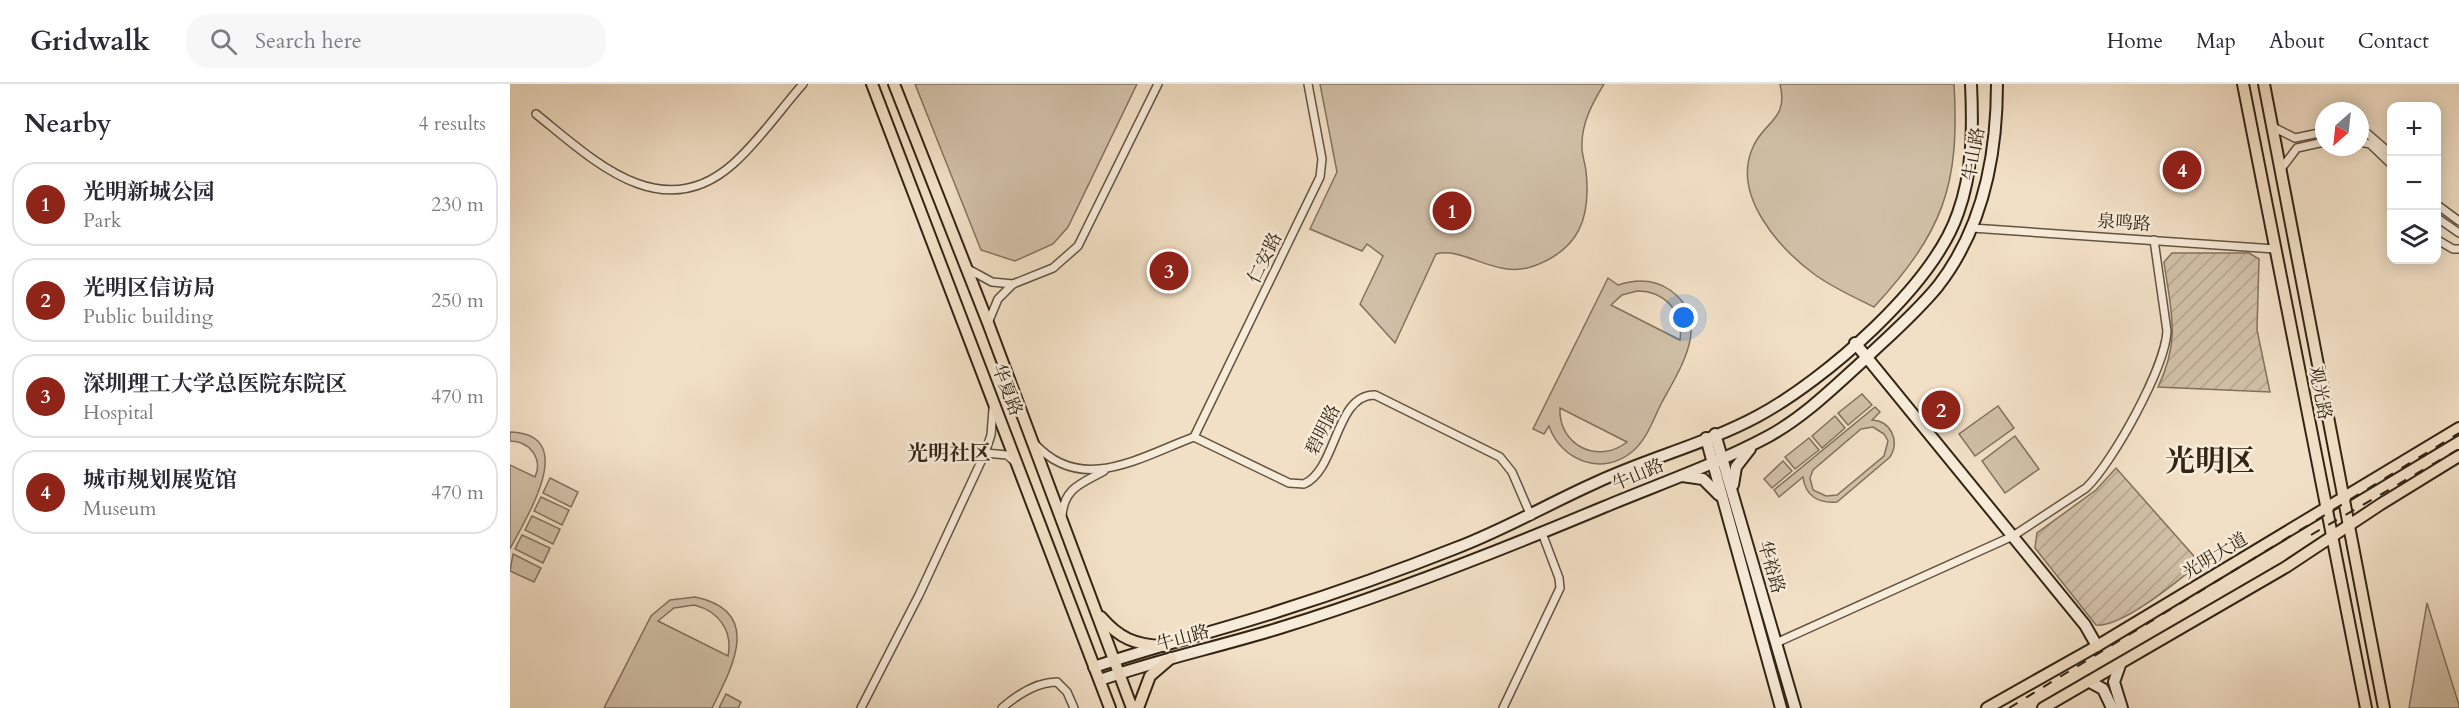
<!DOCTYPE html>
<meta charset="utf-8">
<style>
:root{--surface:#fff;--page:#f7f7f7;--text:#2b2b33;--muted:#7c7c81;--line:#e1e1e2;--accent:#8f2418}
body{margin:0;font-family:Cardo,"Noto Serif SC",serif;background:var(--page);color:var(--text)}
.controls{position:absolute;right:18px;top:18px;display:grid;overflow:hidden;border-radius:12px;box-shadow:0 3px 15px #0003}
.controls button{width:54px;height:54px;display:grid;place-items:center;padding:0;border:0;border-bottom:2px solid var(--line);background:var(--surface);color:var(--text);font:30px sans-serif}
.compass{position:absolute;left:1805px;top:18px;width:54px;height:54px;border-radius:50%;background:var(--surface);box-shadow:0 3px 15px #0003;rotate:207deg}
.you{position:absolute;left:1174px;top:234px;width:21px;height:21px;margin:-15px;border:4px solid #fff;border-radius:50%;background:#1a73e8;box-shadow:0 0 0 9px #1a73e833}
.badge{display:grid;place-items:center;width:39px;height:39px;border-radius:50%;background:var(--accent);color:#fff;font-size:20px;font-weight:700}
.pin{position:absolute;translate:-50% -50%;border:3px solid #fff;box-shadow:0 2px 6px #0006}
.list{margin:0;padding:0;list-style:none}
h2{display:flex;justify-content:space-between;align-items:center;height:78px;margin:0;padding:0 24px;font-size:26px}
h2 small{font-size:20px;font-weight:400;color:var(--muted)}
.list li{display:grid;grid-template-columns:39px 1fr auto;gap:18px;align-items:center;box-sizing:border-box;height:84px;margin:0 12px 12px;padding:0 12px;border:2px solid var(--line);border-radius:24px}
.list b{display:block;font-size:22px;white-space:nowrap}
.list p{margin:0;font-size:20px;white-space:nowrap;color:var(--muted)}
.list em{font-size:20px;font-style:normal;color:var(--muted)}
.icon{flex:none;width:33px;height:33px;fill:none;stroke:currentColor;stroke-width:2;stroke-linecap:round;stroke-linejoin:round}
.map{position:relative;flex:none;width:1949px;height:624px;overflow:hidden}
header{display:flex;align-items:center;gap:36px;box-sizing:border-box;height:84px;padding:0 30px;background:var(--surface);border-bottom:2px solid var(--line)}
header strong{font-size:28px}
nav{display:flex;gap:33px;margin-inline-start:auto;font-size:21px}
.search{width:420px;height:54px;background:var(--page);display:flex;align-items:center;gap:15px;box-sizing:border-box;padding:0 21px;border-radius:24px;color:var(--muted);font-size:22px}
main{display:flex}
aside{flex:1;background:var(--surface)}
.map>svg:first-child{display:block}
</style>
<header>
<strong>Gridwalk</strong>
<div class="search"><svg class="icon" aria-label="search" viewBox="0 0 24 24"><circle cx="10" cy="10" r="6"/><path d="M15 15l6 6"/></svg>Search here</div>
<nav><a>Home</a><a>Map</a><a>About</a><a>Contact</a></nav>
</header>
<main>
<aside>
<h2>Nearby<small>4 results</small></h2>
<ul class="list">
<li><span class="badge">1</span><div><b>光明新城公园</b><p>Park</p></div><em>230 m</em></li>
<li><span class="badge">2</span><div><b>光明区信访局</b><p>Public building</p></div><em>250 m</em></li>
<li><span class="badge">3</span><div><b>深圳理工大学总医院东院区</b><p>Hospital</p></div><em>470 m</em></li>
<li><span class="badge">4</span><div><b>城市规划展览馆</b><p>Museum</p></div><em>470 m</em></li>
</ul>
</aside>
<div class="map">
<svg width="1949" height="624" viewBox="0 0 1949 624">
<defs>
<pattern id="garden-furrows" width="10" height="10" patternUnits="userSpaceOnUse" patternTransform="scale(1.5)"><rect width="10" height="10" fill="#d1c0a8"/><path d="M-1 1l2-2M0 10L10 0M9 11l2-2" fill="none" stroke="#b4a590"/></pattern>
</defs>
<rect width="100%" height="100%" fill="#f2e0c6"/>
<filter id="stains"><feTurbulence type="fractalNoise" baseFrequency=".00333" numOctaves="4"/><feColorMatrix values="0 0 0 0 .2 0 0 0 0 .09 0 0 0 0 .02 0 0 0 .5 -.17"/></filter>
<radialGradient id="worn" r=".72"><stop offset=".6" stop-color="#630" stop-opacity="0"/><stop offset="1" stop-color="#630" stop-opacity=".3"/></radialGradient>
<g fill="#d1c0a8" stroke="#82725e" stroke-width="1.5" fill-rule="evenodd">
<path d="M405,0H627L558,143L543,160L505,177L471,166Z"/>
<path d="M810,0H1094C1083,18 1072,38 1072,60C1071,69 1075,78 1076,87C1081,133 1070,165 1024,182C986,196 954,162 926,170L885,259L850,220L873,172L857,160L852,167L800,145L827,88Z"/>
<path d="M1270,0H1444C1450,102 1433,148 1364,223C1344,213 1323,204 1304,190C1269,164 1221,111 1243,63C1254,37 1279,36 1270,0Z"/>
<path d="M1098,194L1108,201C1126,195 1144,195 1160,206C1204,237 1169,286 1151,320C1143,336 1137,355 1123,367C1093,393 1051,377 1039,342L1034,350L1023,345ZM1127,207C1154,207 1174,227 1170,256L1101,221L1112,211ZM1050,324L1117,358C1088,381 1048,361 1050,324Z"/>
<path d="M1352,310L1362,321L1338,341L1328,329Z"/>
<path d="M1488,322L1504,344L1465,372L1449,350Z"/>
<path d="M1365,323L1370,328L1362,336C1381,337 1390,357 1380,373L1327,418C1308,420 1295,411 1293,393L1269,413L1264,406ZM1363,343L1374,350L1378,357L1374,372L1327,411L1316,412L1303,406L1300,394L1303,386L1351,345Z"/>
<path d="M1325,332L1335,344L1312,364L1302,352Z"/>
<path d="M0,348C71,350 15,435 0,465V381L25,393C33,375 20,357 0,357Z"/>
<path d="M1505,352L1529,385L1495,409L1472,377Z"/>
<path d="M1299,354L1309,366L1285,385L1275,373Z"/>
<path d="M1273,377L1282,387L1262,404L1254,395Z"/>
<path d="M40,394L68,408L61,423L33,409Z"/>
<path d="M31,413L59,426L52,441L24,427Z"/>
<path d="M22,432L50,445L43,460L15,446Z"/>
<path d="M12,451L40,464L33,479L5,465Z"/>
<path d="M3,470L31,484L24,498L0,487Z"/>
<path d="M185,513C254,527 222,584 202,624H94L141,532L160,516ZM184,521C209,527 223,547 218,572L148,537L164,524Z"/>
<path d="M1917,519L1949,621V624H1899Z"/>
<path d="M216,610L231,618L228,624H209Z"/>
</g>
<g fill="url(#garden-furrows)" stroke="#82725e" stroke-width="1.5">
<path d="M1662,169H1739L1749,175L1747,246L1760,308L1648,303C1671,255 1661,228 1654,178Z"/>
<path d="M1606,384L1690,479C1669,496 1612,544 1586,541L1525,464L1527,449L1586,406Z"/>
</g>
<g fill="none" stroke-linecap="round" stroke-linejoin="round">
<g stroke="#625440" stroke-width="10">
<g id="street">
<path d="M26,30C82,75 151,144 223,80C249,57 270,26 293,0"/>
<path d="M1763,43L1785,54L1814,48"/>
<path d="M1850,48L1858,50L1882,71"/>
<path d="M1850,58L1860,60L1882,81"/>
<path d="M1771,85L1787,64L1814,58"/>
<path d="M1926,120L1949,137"/>
<path d="M1926,133L1949,149"/>
<path d="M1462,144L1765,165"/>
<path d="M1926,155L1943,165H1949"/>
<path d="M458,185L482,198L503,200"/>
<path d="M478,239L488,215L503,200L543,184L568,162L648,0"/>
<path d="M684,353L810,93L812,75L798,0"/>
<path d="M525,360C572,411 630,373 684,353L779,399L794,400C827,386 825,310 865,311L990,373L1002,388L1021,432"/>
<path d="M475,369L481,351L483,325"/>
<path d="M552,432C554,403 573,399 594,387"/>
<path d="M1266,559L1503,452L1576,404C1603,378 1655,284 1657,247L1644,156"/>
<path d="M351,624L409,511L475,369L497,371L504,377"/>
<path d="M492,624C507,611 526,598 547,598L557,608L564,624"/>
<path d="M993,624L1050,504L1049,494L1032,449"/>
</g>
</g>
<g stroke="#322513" stroke-width="14">
<g id="secondary">
<path d="M1345,259L1544,503L1575,541L1587,562"/>
<path d="M1205,350L1285,624"/>
<path d="M1196,354L1271,624"/>
<path d="M1172,392L1193,395L1209,411"/>
<path d="M1223,401L1226,383L1240,365"/>
<path d="M1610,581L1604,598L1612,624"/>
<path d="M584,583C645,562 708,547 769,527C829,508 888,487 946,464C994,446 1038,420 1085,399C1138,374 1196,360 1248,332C1315,296 1423,202 1448,129C1463,88 1463,43 1461,0"/>
<path d="M590,596C650,575 713,562 773,543C883,509 989,467 1094,423C1149,400 1207,380 1259,352C1295,332 1324,303 1354,276C1379,252 1406,229 1428,202C1473,144 1487,72 1487,0"/>
<path d="M1580,598L1593,605L1602,624"/>
</g>
</g>
<g stroke="#322513" stroke-width="14">
<g id="primary">
<path d="M362,0L600,624"/>
<path d="M384,0L478,239L622,624"/>
<path d="M1733,0L1856,624"/>
<path d="M1754,0L1874,624"/>
<path d="M591,533C609,554 625,561 653,562"/>
<path d="M628,624L640,592L661,574"/>
<path d="M1477,624L1587,562L1949,344"/>
<path d="M1533,624L1776,483L1871,420L1949,372"/>
</g>
</g>
<use href="#street" stroke="#f7ebda" stroke-width="7"/>
<use href="#secondary" stroke="#f7ebda" stroke-width="10"/>
<use href="#primary" stroke="#f2e0c6" stroke-width="10"/>
<g stroke="#322513" stroke-width="2" stroke-dasharray="10 10" stroke-linecap="butt">
<path d="M1801,451L1949,365"/>
<path d="M1499,624L1949,349"/>
</g>
</g>
<g text-anchor="middle" dominant-baseline="central" stroke-width="5" stroke-linejoin="round" paint-order="stroke">
<g font-size="18" fill="#322513" stroke="#f7ebda">
<text transform="translate(1464 70) rotate(-80)">牛山路</text>
<text transform="translate(1614 139) rotate(4)">泉鸣路</text>
<text transform="translate(755 174) rotate(-64)">仁安路</text>
<text transform="translate(497 306) rotate(69)">华夏路</text>
<text transform="translate(1810 309) rotate(79)">观光路</text>
<text transform="translate(813 346) rotate(-63)">碧明路</text>
<text transform="translate(1128 391) rotate(-23)">牛山路</text>
<text transform="translate(1705 472) rotate(-31)">光明大道</text>
<text transform="translate(1261 483) rotate(74)">华裕路</text>
<text transform="translate(673 554) rotate(-15)">牛山路</text>
</g>
<g font-size="21" font-weight="bold" fill="#322513" stroke="#f7ebda">
<text x="439" y="369">光明社区</text>
</g>
<g font-size="30" font-weight="bold" fill="#322513" stroke="#f7ebda">
<text x="1700" y="377">光明区</text>
</g>
</g>
<rect width="100%" height="100%" filter="url(#stains)"/>
<rect width="100%" height="100%" fill="url(#worn)"/>
</svg>
<div class="controls">
<button>+</button>
<button>−</button>
<button><svg class="icon" aria-label="layers" viewBox="0 0 24 24"><path d="M12 4l9 5-9 5-9-5zM3 14l9 5 9-5"/></svg></button>
</div>
<svg class="compass" viewBox="-18 -18 36 36"><path d="M0-13l5 13h-10z" fill="#e53935"/><path d="M0 13l5-13h-10z" fill="#7c7c81"/></svg>
<div class="you"></div>
<div class="pin badge" style="left:942px;top:127px">1</div>
<div class="pin badge" style="left:1431px;top:326px">2</div>
<div class="pin badge" style="left:659px;top:187px">3</div>
<div class="pin badge" style="left:1672px;top:86px">4</div>
</div>
</main>
